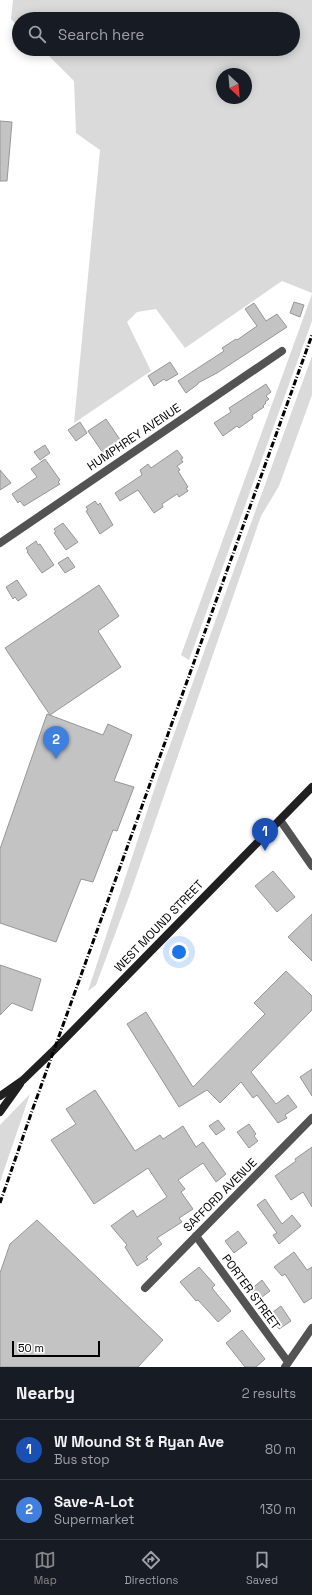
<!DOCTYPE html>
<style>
:root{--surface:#171b24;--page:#242831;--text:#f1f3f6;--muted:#9ea1a6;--line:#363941;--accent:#858687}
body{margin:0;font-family:"Space Grotesk",sans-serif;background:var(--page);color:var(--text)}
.compass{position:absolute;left:216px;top:68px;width:36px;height:36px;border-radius:50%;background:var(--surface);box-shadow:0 2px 10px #0003;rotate:154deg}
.scale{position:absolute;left:12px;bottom:10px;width:88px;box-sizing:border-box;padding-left:4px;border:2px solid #000;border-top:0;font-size:11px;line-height:14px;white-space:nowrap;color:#000;-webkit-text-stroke:3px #fff;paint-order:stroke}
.you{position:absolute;left:179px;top:952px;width:14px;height:14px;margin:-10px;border:3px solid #fff;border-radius:50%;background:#1a73e8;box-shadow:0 0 0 6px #1a73e833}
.badge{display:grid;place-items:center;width:26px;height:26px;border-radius:50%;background:var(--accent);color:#fff;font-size:13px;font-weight:700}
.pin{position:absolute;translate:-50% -33px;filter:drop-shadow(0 1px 2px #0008)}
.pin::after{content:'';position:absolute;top:21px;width:14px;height:12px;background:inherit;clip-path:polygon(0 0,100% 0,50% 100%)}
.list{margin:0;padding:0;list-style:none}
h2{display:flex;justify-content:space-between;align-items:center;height:52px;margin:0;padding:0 16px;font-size:17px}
h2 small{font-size:13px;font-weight:400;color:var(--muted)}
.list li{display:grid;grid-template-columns:26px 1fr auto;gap:12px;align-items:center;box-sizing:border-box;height:60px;padding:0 16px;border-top:1px solid var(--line)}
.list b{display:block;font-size:15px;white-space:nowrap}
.list p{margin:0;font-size:13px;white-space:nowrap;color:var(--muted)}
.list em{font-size:13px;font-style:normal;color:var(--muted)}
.icon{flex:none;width:22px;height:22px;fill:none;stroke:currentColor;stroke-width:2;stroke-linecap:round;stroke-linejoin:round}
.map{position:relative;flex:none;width:312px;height:1367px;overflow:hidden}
.search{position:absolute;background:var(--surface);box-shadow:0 2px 10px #0003;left:12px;right:12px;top:12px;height:44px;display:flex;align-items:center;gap:10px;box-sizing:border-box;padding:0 14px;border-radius:22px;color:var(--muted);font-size:15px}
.sheet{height:172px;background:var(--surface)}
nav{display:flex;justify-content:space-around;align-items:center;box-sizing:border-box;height:56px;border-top:1px solid var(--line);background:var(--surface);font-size:11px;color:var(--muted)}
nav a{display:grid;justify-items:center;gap:2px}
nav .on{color:var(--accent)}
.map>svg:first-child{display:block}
</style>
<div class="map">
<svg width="312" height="1367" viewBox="0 0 312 1367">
<rect width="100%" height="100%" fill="#fff"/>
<g fill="#dadada" fill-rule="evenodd">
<path d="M13,0H312V293L282,281L185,348L156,309L137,312L127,322L151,371L74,423L100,150L76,133L74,81L42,49H293V19H19V27L11,19ZM222,74H246V98H222Z"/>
<path d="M312,294V321L189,660L181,655Z"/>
<path d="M312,356V395L279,486L261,516L130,894L96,985L88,991L158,778Z"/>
<path d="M30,1094L0,1182V1125Z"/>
</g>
<g fill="#c3c3c3" stroke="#979797">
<path d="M0,121L12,122L7,181H0Z"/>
<path d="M294,302L304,305L300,317L290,313Z"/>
<path d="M254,303L266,321L277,314L287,327L217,373L198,383V384L186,393L178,381L224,351L222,348L236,339L237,340L257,326L245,309Z"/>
<path d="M170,362L178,374L166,381L164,379L154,386L148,376Z"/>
<path d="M266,384L271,392L266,396L269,399L265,402L266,403L263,406L264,407L252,415L253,418L239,428L237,426L223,436L214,423L231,412L229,408Z"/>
<path d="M106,419L121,441L103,453L88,431Z"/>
<path d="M80,422L87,433L76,441L68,430Z"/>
<path d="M45,445L50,453L40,460L34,452Z"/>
<path d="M177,450L183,458L181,459L183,462L177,466L180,470L178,471L188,487L186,488L188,491L179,497L177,494L162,504L163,507L154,513L138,490L120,501L115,493L142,475L140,470L148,464L151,468Z"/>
<path d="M45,459L60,480L58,482L60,484L24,506L20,501L18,503L12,494L37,477L31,469Z"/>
<path d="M0,470L11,483L0,490Z"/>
<path d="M95,501L98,505L100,503L113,525L100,534L86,511L88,510L86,507Z"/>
<path d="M63,523L78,542L66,550L54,533L56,532L54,529Z"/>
<path d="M36,541L38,545L40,544L54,565L42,573L27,552L28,551L26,548Z"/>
<path d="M68,557L75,567L65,573L58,563Z"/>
<path d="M17,580L27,595L18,601L15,597L13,599L6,587Z"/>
<path d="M99,585L119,616L98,631L121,667L50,715L5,648Z"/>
<path d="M47,714L103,735L108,724L132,735L114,781L134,787L117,831L113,830L93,882L81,879L56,942L0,923V849Z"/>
<path d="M273,871L295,897L277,912L255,886Z"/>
<path d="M312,914V961L288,937Z"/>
<path d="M0,965L41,979L32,1011L12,1003L0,1015Z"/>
<path d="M286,971L312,996V1010L251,1072L276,1104L288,1095L297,1107L285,1115L287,1118L278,1123L257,1095L253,1098L241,1082L220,1103L207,1090L179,1107L127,1024L146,1012L193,1087L265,1014L254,1003Z"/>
<path d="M312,1069V1096L300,1077Z"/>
<path d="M95,1090L135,1151L160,1135L163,1139L183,1126L196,1147L203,1142L226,1174L216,1182L203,1163L178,1180L185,1189L181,1192L193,1209L179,1218L182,1222L157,1238L162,1244L146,1257L148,1259L137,1266L125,1247L127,1245L111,1226L133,1210L137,1217L167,1197L148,1168L94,1204L51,1140L76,1124L66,1109Z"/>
<path d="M218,1120L225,1129L216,1135L209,1126Z"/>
<path d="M249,1124L256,1134L254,1136L258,1141L249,1148L237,1132Z"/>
<path d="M312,1147V1207L303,1192L291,1200L275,1176L296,1161L295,1159Z"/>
<path d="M265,1199L282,1224L292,1215L301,1226L279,1244L273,1235L277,1233L257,1205Z"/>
<path d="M37,1220L163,1340L138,1367H0V1273L10,1244Z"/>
<path d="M238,1231L247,1243L234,1253L225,1241Z"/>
<path d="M294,1252L307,1270L312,1267V1298L304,1303L285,1274L282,1276L274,1267Z"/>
<path d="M199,1267L215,1285L212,1288L231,1311L218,1322L198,1300L196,1301L180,1282Z"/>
<path d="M262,1280L270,1291L258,1300L250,1290Z"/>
<path d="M281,1306L291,1321L279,1329L269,1315Z"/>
<path d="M242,1330L265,1359L256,1367H245L226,1343Z"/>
</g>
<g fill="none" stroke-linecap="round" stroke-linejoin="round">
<g stroke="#535353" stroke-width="8">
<path d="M0,543L282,351"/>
<path d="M280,820L312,866"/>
<path d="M196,1236L288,1362"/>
<path d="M145,1288L312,1118"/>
<path d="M285,1367L312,1328"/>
</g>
<g stroke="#202020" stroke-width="8">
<path d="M0,1096L23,1080L54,1050L312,787"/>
<path d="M0,1112L20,1084"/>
</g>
<path stroke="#000" stroke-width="3" stroke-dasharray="6 2 1 2" stroke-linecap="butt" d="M0,1203L32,1111L312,335"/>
</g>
<g text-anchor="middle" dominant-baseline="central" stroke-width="4" stroke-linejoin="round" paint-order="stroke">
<g font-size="12" fill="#000" stroke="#fff">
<text transform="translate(134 437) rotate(-34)">HUMPHREY AVENUE</text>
<text transform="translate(159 926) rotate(-46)">WEST MOUND STREET</text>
<text transform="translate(220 1195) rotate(-45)">SAFFORD AVENUE</text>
<text transform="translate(251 1292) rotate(54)">PORTER STREET</text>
</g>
</g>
</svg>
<svg class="compass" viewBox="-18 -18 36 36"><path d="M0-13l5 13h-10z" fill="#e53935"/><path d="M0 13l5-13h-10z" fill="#9ea1a6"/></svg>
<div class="scale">50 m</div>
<div class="you"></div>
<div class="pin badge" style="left:265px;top:851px;background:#1a4fb4">1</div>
<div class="pin badge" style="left:56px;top:759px;background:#3f7fe0">2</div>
<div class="search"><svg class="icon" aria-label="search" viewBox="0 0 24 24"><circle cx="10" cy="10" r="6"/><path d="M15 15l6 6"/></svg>Search here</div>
</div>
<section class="sheet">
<h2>Nearby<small>2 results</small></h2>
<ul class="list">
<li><span class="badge" style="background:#1a4fb4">1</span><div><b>W Mound St &amp; Ryan Ave</b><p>Bus stop</p></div><em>80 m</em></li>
<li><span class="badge" style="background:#3f7fe0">2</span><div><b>Save-A-Lot</b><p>Supermarket</p></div><em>130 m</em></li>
</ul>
</section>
<nav>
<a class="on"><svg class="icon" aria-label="map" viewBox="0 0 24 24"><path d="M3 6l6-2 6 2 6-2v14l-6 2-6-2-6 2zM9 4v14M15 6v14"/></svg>Map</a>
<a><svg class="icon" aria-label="directions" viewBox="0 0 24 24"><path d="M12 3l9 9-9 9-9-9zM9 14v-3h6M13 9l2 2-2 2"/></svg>Directions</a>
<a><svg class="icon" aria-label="saved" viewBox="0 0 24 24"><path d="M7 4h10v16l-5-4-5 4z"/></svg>Saved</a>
</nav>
